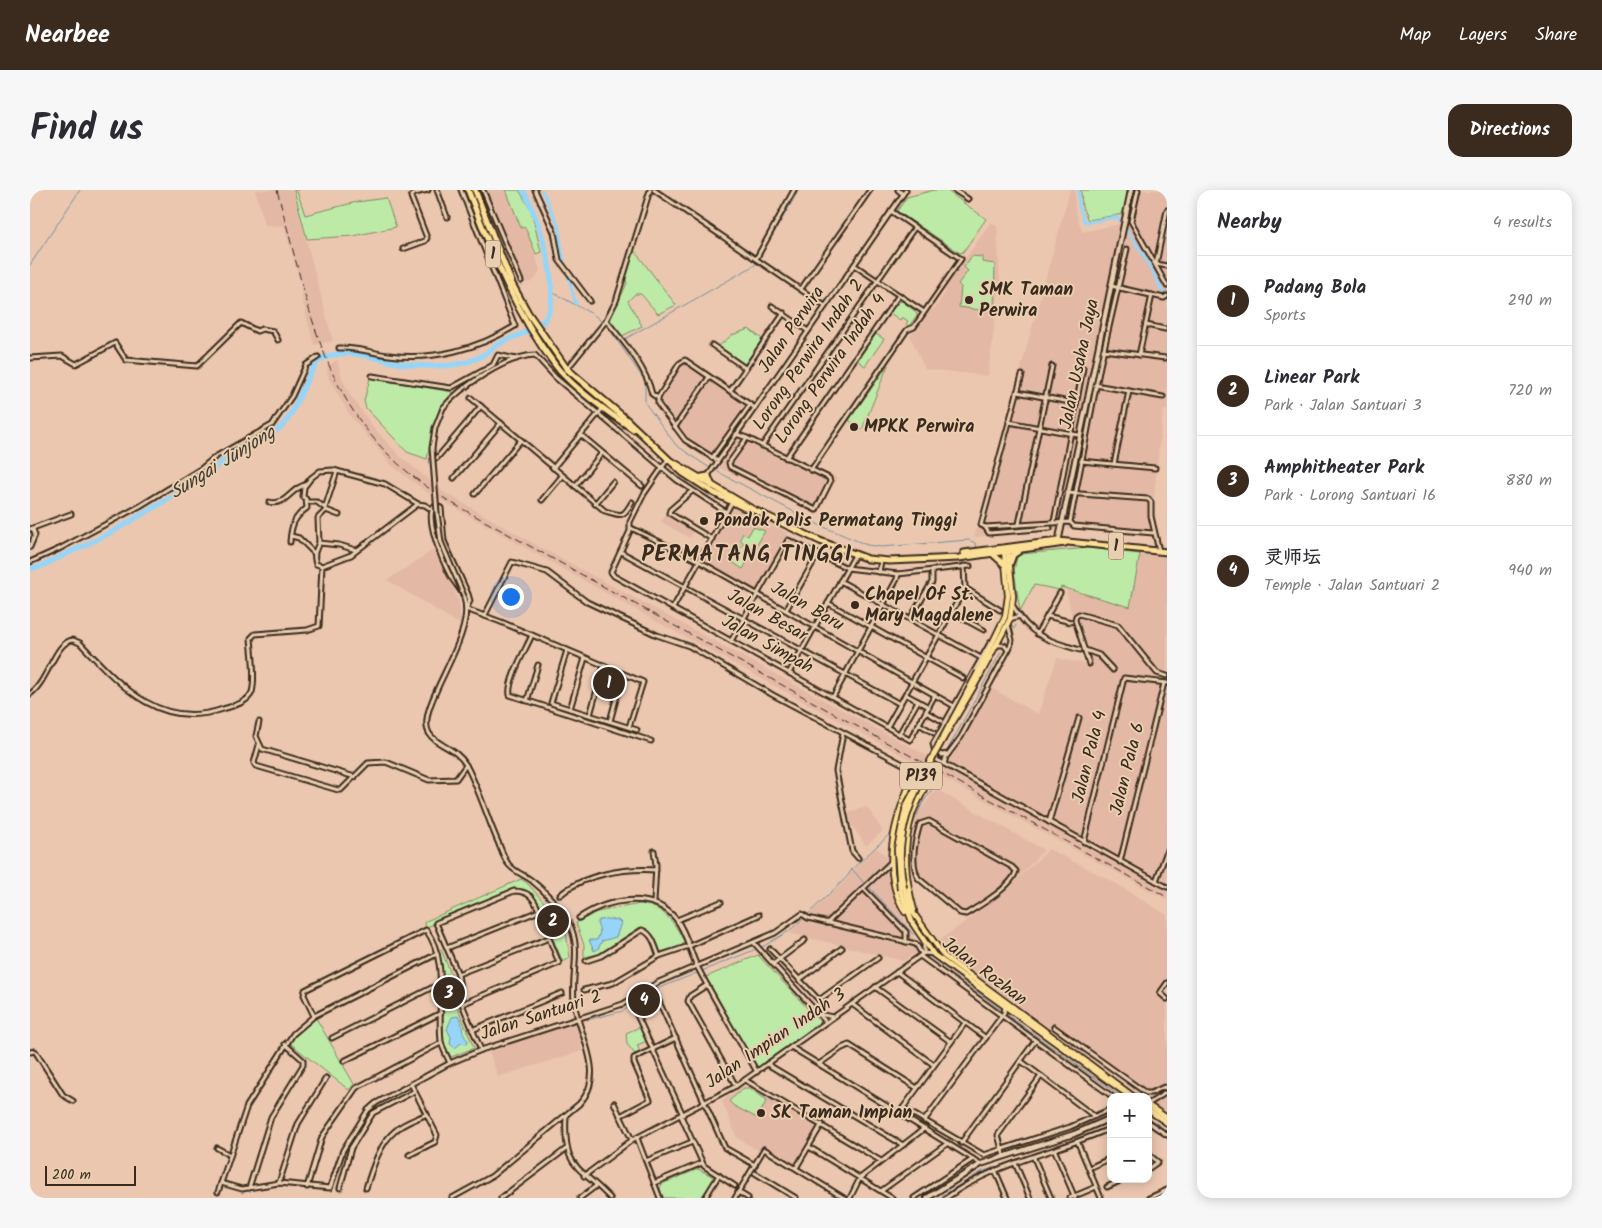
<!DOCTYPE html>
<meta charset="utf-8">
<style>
:root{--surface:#fff;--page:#f7f7f7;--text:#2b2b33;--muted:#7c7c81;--line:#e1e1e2;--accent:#3b2a1e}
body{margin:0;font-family:Kalam,"LXGW WenKai TC",sans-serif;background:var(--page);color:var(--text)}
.controls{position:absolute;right:15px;bottom:15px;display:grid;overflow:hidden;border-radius:10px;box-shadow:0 2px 12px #0003}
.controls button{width:45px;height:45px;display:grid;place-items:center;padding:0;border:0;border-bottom:1px solid var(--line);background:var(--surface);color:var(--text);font:25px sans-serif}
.scale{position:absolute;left:15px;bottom:12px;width:91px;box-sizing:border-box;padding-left:5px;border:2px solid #3b2a1e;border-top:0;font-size:14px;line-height:18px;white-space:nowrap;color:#3b2a1e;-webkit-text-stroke:4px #e9ceb0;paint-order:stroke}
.you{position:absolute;left:480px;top:406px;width:18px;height:18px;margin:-12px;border:4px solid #fff;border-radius:50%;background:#1a73e8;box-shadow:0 0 0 8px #1a73e833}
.badge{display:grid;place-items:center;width:32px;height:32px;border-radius:50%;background:var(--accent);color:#fff;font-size:16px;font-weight:700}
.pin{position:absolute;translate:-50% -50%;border:2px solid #fff;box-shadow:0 1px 5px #0006}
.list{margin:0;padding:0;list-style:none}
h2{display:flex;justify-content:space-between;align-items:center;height:65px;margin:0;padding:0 20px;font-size:21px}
h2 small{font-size:16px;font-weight:400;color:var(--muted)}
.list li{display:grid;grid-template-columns:32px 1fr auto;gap:15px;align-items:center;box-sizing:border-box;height:90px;padding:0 20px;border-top:1px solid var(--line)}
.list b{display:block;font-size:19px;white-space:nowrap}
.list p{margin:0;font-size:16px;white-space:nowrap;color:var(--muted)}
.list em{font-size:16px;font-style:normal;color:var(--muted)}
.map{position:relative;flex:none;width:1137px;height:1008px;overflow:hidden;border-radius:15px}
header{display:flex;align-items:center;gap:30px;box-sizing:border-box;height:70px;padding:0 25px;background:var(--accent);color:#fff}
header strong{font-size:24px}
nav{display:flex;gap:28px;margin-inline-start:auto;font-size:18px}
.intro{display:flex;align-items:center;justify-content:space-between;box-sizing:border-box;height:120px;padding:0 30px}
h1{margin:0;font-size:35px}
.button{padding:12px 22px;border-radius:15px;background:var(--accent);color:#fff;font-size:18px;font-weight:700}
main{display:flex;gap:30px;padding:0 30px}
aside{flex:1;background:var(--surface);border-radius:15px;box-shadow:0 2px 12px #0003}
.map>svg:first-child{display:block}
</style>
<header>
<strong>Nearbee</strong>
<nav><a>Map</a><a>Layers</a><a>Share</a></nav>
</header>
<div class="intro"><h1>Find us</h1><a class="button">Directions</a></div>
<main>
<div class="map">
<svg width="1137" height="1008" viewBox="0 0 1137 1008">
<rect width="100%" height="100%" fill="#ecc7af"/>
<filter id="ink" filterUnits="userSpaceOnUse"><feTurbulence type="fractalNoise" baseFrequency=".02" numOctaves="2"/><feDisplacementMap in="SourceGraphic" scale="10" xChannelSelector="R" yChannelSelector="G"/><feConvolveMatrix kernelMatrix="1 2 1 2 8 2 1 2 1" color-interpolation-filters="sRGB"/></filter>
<g filter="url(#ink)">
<g fill="#e3b9a6">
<path d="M225,0H263L303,151L284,155L272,109L271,94L254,36L235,35Z"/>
<path d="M449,0H476L491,38L495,36L510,80L506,88L501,92L489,94Z"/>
<path d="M1040,0H1045V17L1052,42L1090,34L1098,0H1137V221L1133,220L1122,325L1126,345L1032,338L1025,341L944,347Z"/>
<path d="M961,32L967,36L970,91L958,186L895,179L880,146L898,122L905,118L915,103L916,96Z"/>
<path d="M307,170L313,190L319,203L342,236L370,266L414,302L510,357L894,564L915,578L961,498L1008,524L1027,468L1056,474L1042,428L1036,398L1100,417L1110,364L1137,367V710L624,430L395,301L361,275L319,224L298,187L297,177Z"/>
<path d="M651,170L720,218L682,273L652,252L624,215L627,205Z"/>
<path d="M712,242L807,288L788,325L688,277Z"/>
<path d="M704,315L758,343L726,402L673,372Z"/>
<path d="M635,325L664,341L660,348L631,332Z"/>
<path d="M406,358L429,412L431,435L357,390Z"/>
<path d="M906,599L1014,660L982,694L1019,659L1080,690L1137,725V923L1118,910V907H1114L923,768L910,750L950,721L935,730L883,687L881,671V656L888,624Z"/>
<path d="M837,617L853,641L836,656L816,627V623Z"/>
<path d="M846,657L858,668L866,712L886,753L887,762L873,771L759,743L818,688L821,681Z"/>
<path d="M543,833L547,836L552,861L468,887L459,862Z"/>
<path d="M713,896L714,898L720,897L786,935L787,939L767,973L763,974L733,956L729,961L707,948L692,911Z"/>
</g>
<g fill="#bdeaa7" stroke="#7c8a62">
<path d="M264,0H269L267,1L275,25L327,12L356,8L366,37L323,46L277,49Z"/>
<path d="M476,0H489L501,20L511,62L506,64L495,37L491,38Z"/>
<path d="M904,0H916L956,29L933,62L930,63L867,21L877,7Z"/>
<path d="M1051,0H1098L1093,24L1058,30L1052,17Z"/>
<path d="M604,60L646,115L628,124L611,104H605L598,111L612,136L592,146L580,131L597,93L595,88Z"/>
<path d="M942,66L952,67V72L965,74L964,122L929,117L931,97L928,94L938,81L934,77Z"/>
<path d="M872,111L886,122L887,125L879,136L876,134L878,131L872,127L870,130L860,123L868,112Z"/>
<path d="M719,139L732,149L715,174L689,156L702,145Z"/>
<path d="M846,144L854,149L835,176L827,170Z"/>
<path d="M858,175L832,240L819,230Z"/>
<path d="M340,188L423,202C406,221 402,245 397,269L377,262L336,218L334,211Z"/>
<path d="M723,337L735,341L713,379L702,372L714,353L710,349L713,343L718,346Z"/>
<path d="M1059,358L1110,364L1100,417L1031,397L1030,400L1004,395L990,421L984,380L987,367L991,364Z"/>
<path d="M575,481L589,486L583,505L569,500Z"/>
<path d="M491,689L497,693L535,736L540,768L533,772L504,707L492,699H481L407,729L405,734L396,737L394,732Z"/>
<path d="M610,714C633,716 644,732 654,751L652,756L629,762L620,741L610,737L569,764L554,767V755L546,733L567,722Z"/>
<path d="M411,759L424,792L426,814L444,858L421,867L413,851L412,789L407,761Z"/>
<path d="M728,765L790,832L727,879L676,787Z"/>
<path d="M286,828L324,894L319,900L261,854V850Z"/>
<path d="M610,837L617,851L607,855L610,862L605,864L597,854L596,843Z"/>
<path d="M714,898H719L737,910L727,928L704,916L699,911Z"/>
<path d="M668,979L682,986L683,990L671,1008H633L630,998L632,994Z"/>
</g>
<g fill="#97d5f8" stroke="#7291a1">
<path d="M578,729L588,730L591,733L586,747L572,751L568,759L564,761L559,750H567L570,742L567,733L569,730Z"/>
<path d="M428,826C435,835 429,841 438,851L437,854L431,853L425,858L420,854L421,847L417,839L422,827Z"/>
</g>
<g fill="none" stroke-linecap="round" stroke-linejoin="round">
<g stroke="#7291a1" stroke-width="1">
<path d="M0,75L50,0"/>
<path d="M522,102L564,125L578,137L615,191V213L646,255L675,275L789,335L837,355L851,357L939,350L945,353L947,358"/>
<path d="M595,149L725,75L769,0"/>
<path d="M984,439L986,435"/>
<path d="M918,559L971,462"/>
<path d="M881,639L892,614L905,595V586"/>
<path d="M822,679L834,693"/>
<path d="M840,698L884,745"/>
<path d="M777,725L817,687L822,679L860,644"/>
<path d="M732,757L759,741L774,728"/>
<path d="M898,765L973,821"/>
<path d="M977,825L1092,907"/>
<path d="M557,830L593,821L627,799L724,760"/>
<path d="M1118,928L1137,941"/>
<path d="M908,1008L951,982L1039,952L1081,935"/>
</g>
<g stroke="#97d5f8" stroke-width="3">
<path d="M512,0L528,35L534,72L546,114"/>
<path d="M1048,0L1049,16L1054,31L1058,32L1086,27L1090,30L1113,64L1137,110"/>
</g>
<path stroke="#97d5f8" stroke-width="5.5" d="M0,379L12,376C39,362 69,350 96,334C122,318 150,304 174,286C183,280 191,272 201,265C216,256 236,250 250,238C267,224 277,179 290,170C318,153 355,174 383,175C405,177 434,177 453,165C459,162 463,157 469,154C482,146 505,142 515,129C534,104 508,25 493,0"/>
<g stroke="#3b2a1e" stroke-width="7">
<g id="minor">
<path d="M407,0L417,27"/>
<path d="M453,0L491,91"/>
<path d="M505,0L524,42L529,70L560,111"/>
<path d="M624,0L795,116"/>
<path d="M868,0L873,4"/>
<path d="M924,0L938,9"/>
<path d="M1108,0L1101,31L1137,96"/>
<path d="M1137,20L1126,74L1137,76"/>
<path d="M373,59L395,51L397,48L381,7L385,3L398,0"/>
<path d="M726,69L764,0"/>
<path d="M824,75L894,122"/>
<path d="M1081,96L1134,108L1137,106"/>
<path d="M771,99L840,0"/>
<path d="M742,116L778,141"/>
<path d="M576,130C594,153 615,175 622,204L628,208"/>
<path d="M1116,135L1135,139"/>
<path d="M682,155L715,178"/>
<path d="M309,158C327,157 341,163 359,165C402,171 448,159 485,136L431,0"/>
<path d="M1073,160L1135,168"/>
<path d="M1109,165L1122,105"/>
<path d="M0,168L32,166L46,174L85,153L96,170L167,176L211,133L227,141L232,139L243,141L248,150"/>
<path d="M537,179L575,132L586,111L620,0"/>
<path d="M992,185L951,335L955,337L1040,332L1044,336L1123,343"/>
<path d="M342,186L421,198L463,175L468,165L486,169"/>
<path d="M1065,195L1133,207"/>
<path d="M700,201L754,123"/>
<path d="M987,202L1045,213"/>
<path d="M441,208L575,321C592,326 593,328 602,312"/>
<path d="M413,218C430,197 477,166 505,165L526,188L647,290L696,322"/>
<path d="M979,232L1048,245"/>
<path d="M645,237L679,187"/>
<path d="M706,244L717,248L799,288L800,292L786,320L700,277L699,273L717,248"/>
<path d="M551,245L612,296"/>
<path d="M732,256L885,37"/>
<path d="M407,268L451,216"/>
<path d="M682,268L720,215"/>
<path d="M756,268L869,105"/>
<path d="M638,269L614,304L600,332V341L581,382L584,386L880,550L905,505"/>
<path d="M688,271L655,250L628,214V208L649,174L655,170L725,218"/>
<path d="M1051,271L1125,278"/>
<path d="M1084,274L1099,201"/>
<path d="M523,278L573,218"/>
<path d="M781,280L877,140L884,137L931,69L861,21"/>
<path d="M677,287L876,0"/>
<path d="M424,288L471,233"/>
<path d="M545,296L572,263"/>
<path d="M662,301L640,320L639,323L682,349"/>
<path d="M1037,303L1118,309L1121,312V326L1129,361"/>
<path d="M445,304L491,250"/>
<path d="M512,310L532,286"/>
<path d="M239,312C255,317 261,298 275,295"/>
<path d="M277,312H287L296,319"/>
<path d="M565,314L583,292"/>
<path d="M295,318L307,281"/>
<path d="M309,325L296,320L288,328L289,353L309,355L326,360"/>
<path d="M1024,332L1053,178"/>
<path d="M1040,332L1070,176L1097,59"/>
<path d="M989,334L1022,176"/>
<path d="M955,337L959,343L1020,338"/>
<path d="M601,338L669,371L924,516"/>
<path d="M0,339L41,324"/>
<path d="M261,346L269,348L284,363"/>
<path d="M260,352C261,336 264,327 277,318L276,309L273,307L274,297L281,288L290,281L303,280L355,294L388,314L395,315L401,319"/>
<path d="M289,353C285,361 283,365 286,374L292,376"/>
<path d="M0,357L5,345L3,339"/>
<path d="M591,362L870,514"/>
<path d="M0,372L29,359L110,316L172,278L185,267L242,235L262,206L276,175L288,167"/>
<path d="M292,376L321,365L388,314"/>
<path d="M849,382L851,371"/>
<path d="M810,391L951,468"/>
<path d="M935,398L970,420"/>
<path d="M798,413L933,488"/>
<path d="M983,416C1000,446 1018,451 1050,460"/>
<path d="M643,418L702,312"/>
<path d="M436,419L471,432L613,492L599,537"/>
<path d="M756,420L788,364"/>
<path d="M921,422L954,440"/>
<path d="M455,425L482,372L517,382L557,412L627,445L659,456L743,505L888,582"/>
<path d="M1017,426L1041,432"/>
<path d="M880,429L902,392V380"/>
<path d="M980,429L990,426"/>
<path d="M1007,444L1030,403"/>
<path d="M502,445C496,459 477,491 480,505L621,551"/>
<path d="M701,451L758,350L817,378L868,384L940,376"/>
<path d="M960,453L903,554L907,570L1137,697"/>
<path d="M968,455H974L978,460"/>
<path d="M537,460L521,513L607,540"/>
<path d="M1055,460L1069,465L1083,480"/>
<path d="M1059,474L1045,430L1046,426L1049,424L1088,435L1127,483L1137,486"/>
<path d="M759,483L825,365"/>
<path d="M0,504C18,492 25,451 43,450L50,453C89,494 129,541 193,519C202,516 218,513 222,502C226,489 222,462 221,448L225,444L277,440L289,436L292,376"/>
<path d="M875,504L899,517"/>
<path d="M803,507L867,389L868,384"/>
<path d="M497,511L508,475"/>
<path d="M540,519L555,468"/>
<path d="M896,522L912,531"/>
<path d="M560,525L574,475"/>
<path d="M580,531L593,484"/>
<path d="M229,532L226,546L232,559L325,587"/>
<path d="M889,534L904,543"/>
<path d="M857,537L935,398L934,376"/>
<path d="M813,543L806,581L822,661L828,668"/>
<path d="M869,544L888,511"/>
<path d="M229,555L224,573L226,576L308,600H311L338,573L356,572L399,590L426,589L436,575"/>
<path d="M905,562L912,565L918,564"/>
<path d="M914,574L916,567L931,547L980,457L982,450L978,434"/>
<path d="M899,631L982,677L986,681C982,697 949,716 936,724L930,723L888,688C880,671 885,651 890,634Z"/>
<path d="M1019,632L1049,528"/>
<path d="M1054,652L1094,488L1137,493"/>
<path d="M624,661L626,675L624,712"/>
<path d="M1090,672L1134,493"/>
<path d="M1126,691L1137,661"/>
<path d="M833,698L876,742V752"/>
<path d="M530,705C554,684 594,678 626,680"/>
<path d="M549,728C577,709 622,700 646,729C657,743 660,763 668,778C686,813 707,847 727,882"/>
<path d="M647,730L691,712"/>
<path d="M797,733L861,672"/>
<path d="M724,753L796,832"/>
<path d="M417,758L509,721C504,708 499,701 484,701L406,733L428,784L432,814L451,860"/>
<path d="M740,759L789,810L848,768"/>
<path d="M894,763V753"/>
<path d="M890,766L1083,907"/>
<path d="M556,771L571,766L612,740C623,744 625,756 629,766"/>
<path d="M743,774L775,750"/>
<path d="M867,782L956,848"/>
<path d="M428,784L519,748L529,773L432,814"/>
<path d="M769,790L812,758"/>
<path d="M1137,793L1130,803L1137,809"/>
<path d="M677,795L660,806L658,811L706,896"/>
<path d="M622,796L695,958L725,975"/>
<path d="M845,797L921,852"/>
<path d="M554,800L583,793L629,766L659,756L729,725"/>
<path d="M600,810L653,925"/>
<path d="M822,814L904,875"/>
<path d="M789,824L803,827"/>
<path d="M284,826L274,805L275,800L396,740C419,771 407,815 411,851C412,858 417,866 420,873"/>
<path d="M1024,837L1116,903H1121L1134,897L1137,899"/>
<path d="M442,840L532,803"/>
<path d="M302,848L411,793"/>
<path d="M761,857L951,974"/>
<path d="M0,862L5,861L33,905L43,911"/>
<path d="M314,871L411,823"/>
<path d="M991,871L1064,926"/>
<path d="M737,874L873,955"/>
<path d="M789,874L812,858L819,855L887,898"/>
<path d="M715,890L851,971"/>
<path d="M584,913L602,950"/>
<path d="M1118,914L1137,902"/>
<path d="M873,918L954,965L1040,937L1081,919"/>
<path d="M870,922L935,833"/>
<path d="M536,925C533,980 548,974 580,1008"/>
<path d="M590,926L620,910L604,873V868L646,848"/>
<path d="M651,926L674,976L705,996"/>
<path d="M894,931L974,823L975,816"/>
<path d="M1118,932L1137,945"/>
<path d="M607,948L630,1008"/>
<path d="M931,953L1005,851"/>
<path d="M1048,953L1071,1008"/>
<path d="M779,957L862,1008"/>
<path d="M187,958L200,965"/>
<path d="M1025,961L1045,1008"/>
<path d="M1118,964L1128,972L1118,979"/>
<path d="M379,965L405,952L407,945L381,894"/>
<path d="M974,966L968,945L1011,886"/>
<path d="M1004,968L1021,1008"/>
<path d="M616,971L662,952"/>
<path d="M985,973L1000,1008"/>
<path d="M766,978L792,934"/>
<path d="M1059,978L1081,968"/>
<path d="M965,980L977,1008"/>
<path d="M725,983L766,1008"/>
<path d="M554,986L602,950L706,896L894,763L903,764"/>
<path d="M191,993L212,999L249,993L300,998L313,960L338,920L346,913L420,873L451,860L593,814L629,792L745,743L772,724L778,728L886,754L892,764"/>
<path d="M249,993L268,934L296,888"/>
<path d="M624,993L672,973"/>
<path d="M277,997L292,947L326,898L411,853"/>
<path d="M1077,997L1094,989"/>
<path d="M219,998L241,927L273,875V870L255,854"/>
<path d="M310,998L321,958L343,923L385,901"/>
<path d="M336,998C342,980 349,954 365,941C373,933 387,929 397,924"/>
<path d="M851,1001L918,953"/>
<path d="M188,1002L217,916L263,844L284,826L407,764"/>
<path d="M708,1002L718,1008"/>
<path d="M422,1008L462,986L549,914C578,884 548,845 544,811C541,783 552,758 539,733C531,718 514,700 501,690C494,685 485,682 479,675C474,669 471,659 468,652C457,627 449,599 436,575C426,557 406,556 399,543C384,517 447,448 434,408C432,400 424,393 420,385C413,372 393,326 405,315L411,318L414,351L438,404L440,411L436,419"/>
<path d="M471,1008L536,959"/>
<path d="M550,1008L566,996"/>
<path d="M675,1008L689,985"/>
<path d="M705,1008L734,959L814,1008"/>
<path d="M820,1008L830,988L895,938"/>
<path d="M884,1008L943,969"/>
<path d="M916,1008C965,972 1026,963 1081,938"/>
<path d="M1040,1008L1066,997"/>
<path d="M1119,1008L1137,1000"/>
</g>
</g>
<g stroke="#3b2a1e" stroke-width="8">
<g id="tertiary">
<path d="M1028,353L1101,0"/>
<path d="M897,1008L951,974L1044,944L1081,928"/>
</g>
</g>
<g stroke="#3b2a1e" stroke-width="8">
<g id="primary">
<path d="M948,482L975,427L978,406L974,360"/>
<path d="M951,484L980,429L983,407L978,359"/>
<path d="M874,698L882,721L914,766L1104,907"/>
<path d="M870,700L883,734L904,765L1101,907"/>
<path d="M875,722C849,679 865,628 883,586L891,582L896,586C898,598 885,614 882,625C872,658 875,688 884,720"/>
<path d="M1118,915L1137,928"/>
<path d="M1118,920L1137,933"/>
</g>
</g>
<g stroke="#3b2a1e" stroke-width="9">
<g id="trunk">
<path d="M438,0C462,62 485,123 526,176C542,197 581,225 603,239"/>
<path d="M445,0L482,94L498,123L537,179L598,231L653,283L684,303L717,319H722"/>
<path d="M643,272L722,319L790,351L838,369L859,371L929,368L1035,353"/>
<path d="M667,288L678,286L682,296"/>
<path d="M934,363L1028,351L1137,362"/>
<path d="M963,364L976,376"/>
<path d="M979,376L983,365L989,361"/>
</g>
</g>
<use href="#minor" stroke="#e9ceb0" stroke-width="3"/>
<use href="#tertiary" stroke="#e9ceb0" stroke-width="4"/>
<use href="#primary" stroke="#fbdf96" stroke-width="4.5"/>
<use href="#trunk" stroke="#fbdf96" stroke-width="5"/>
<path stroke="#3b2a1e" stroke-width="1" stroke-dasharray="8 4" stroke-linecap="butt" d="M247,0C285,136 294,241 429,317L1137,707"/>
<g stroke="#3b2a1e" stroke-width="7" stroke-linecap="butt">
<path id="minor-bridge" d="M413,218L405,238L402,258L407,323L411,352L434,406"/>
</g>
<g stroke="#3b2a1e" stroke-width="8" stroke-linecap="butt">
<g id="primary-bridge">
<path d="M874,698C871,682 869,665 872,649C879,597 925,531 951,484"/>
<path d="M870,700L867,659L876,616L948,482"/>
</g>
</g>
<use href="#minor-bridge" stroke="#e9ceb0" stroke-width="3"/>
<use href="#primary-bridge" stroke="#fbdf96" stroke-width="4.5"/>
</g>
</g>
<g fill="#3b2a1e" stroke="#e9ceb0" stroke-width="2">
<circle cx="939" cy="110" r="5"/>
<circle cx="824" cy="237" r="5"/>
<circle cx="674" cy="331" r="5"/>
<circle cx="825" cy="415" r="5"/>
<circle cx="731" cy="923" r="5"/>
</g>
<g text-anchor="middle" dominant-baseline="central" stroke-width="4" stroke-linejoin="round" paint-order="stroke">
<g fill="#e9ceb0" stroke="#6f5b4a" stroke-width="1">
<rect x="455.5" y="50.5" width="15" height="27" rx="4"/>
<rect x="1078.5" y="342.5" width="15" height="27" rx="4"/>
<rect x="870" y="572.5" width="42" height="27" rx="4"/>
</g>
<g font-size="16" font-weight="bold" fill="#3b2a1e">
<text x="463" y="64">1</text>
<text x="1086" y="356">1</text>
<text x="891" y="586">P139</text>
</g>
<g font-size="18" font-weight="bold" fill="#3b2a1e" stroke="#e9ceb0" text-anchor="start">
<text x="949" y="100">SMK Taman<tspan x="949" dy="21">Perwira</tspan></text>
<text x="834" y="237">MPKK Perwira</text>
<text x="684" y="331">Pondok Polis Permatang Tinggi</text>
<text x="835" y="405">Chapel Of St.<tspan x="835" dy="21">Mary Magdalene</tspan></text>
<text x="741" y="923">SK Taman Impian</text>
</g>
<g font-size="18" fill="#3b2a1e" stroke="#e9ceb0">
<text transform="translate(762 140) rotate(-55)">Jalan Perwira</text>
<text transform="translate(779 165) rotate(-55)">Lorong Perwira Indah 2</text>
<text transform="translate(1050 174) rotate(-78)">Jalan Usaha Jaya</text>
<text transform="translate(801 179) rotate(-55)">Lorong Perwira Indah 4</text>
<text transform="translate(777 417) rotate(30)">Jalan Baru</text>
<text transform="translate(737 426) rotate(29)">Jalan Besar</text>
<text transform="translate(737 455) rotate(29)">Jalan Simpah</text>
<text transform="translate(1060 567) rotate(-76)">Jalan Pala 4</text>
<text transform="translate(1098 579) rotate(-76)">Jalan Pala 6</text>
<text transform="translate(954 782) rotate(37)">Jalan Rozhan</text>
<text transform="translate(511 826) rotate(-18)">Jalan Santuari 2</text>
<text transform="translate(746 849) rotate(-34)">Jalan Impian Indah 3</text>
</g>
<g font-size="19" font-style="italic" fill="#443b34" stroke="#e9ceb0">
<text transform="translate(193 273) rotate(-32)">Sungai Junjong</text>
</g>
<g font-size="22" font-weight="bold" letter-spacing="1" fill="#3b2a1e" stroke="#e9ceb0">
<text x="717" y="365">PERMATANG TINGGI</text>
</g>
</g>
</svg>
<div class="controls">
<button>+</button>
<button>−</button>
</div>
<div class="scale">200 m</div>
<div class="you"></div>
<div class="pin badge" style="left:579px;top:493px">1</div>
<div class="pin badge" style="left:523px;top:731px">2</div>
<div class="pin badge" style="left:419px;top:803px">3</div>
<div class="pin badge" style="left:614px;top:810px">4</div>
</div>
<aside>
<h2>Nearby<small>4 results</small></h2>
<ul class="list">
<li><span class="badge">1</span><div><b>Padang Bola</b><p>Sports</p></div><em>290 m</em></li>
<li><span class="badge">2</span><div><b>Linear Park</b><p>Park · Jalan Santuari 3</p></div><em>720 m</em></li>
<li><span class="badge">3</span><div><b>Amphitheater Park</b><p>Park · Lorong Santuari 16</p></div><em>880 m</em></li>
<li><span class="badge">4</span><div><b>灵师坛</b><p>Temple · Jalan Santuari 2</p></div><em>940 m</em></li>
</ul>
</aside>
</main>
